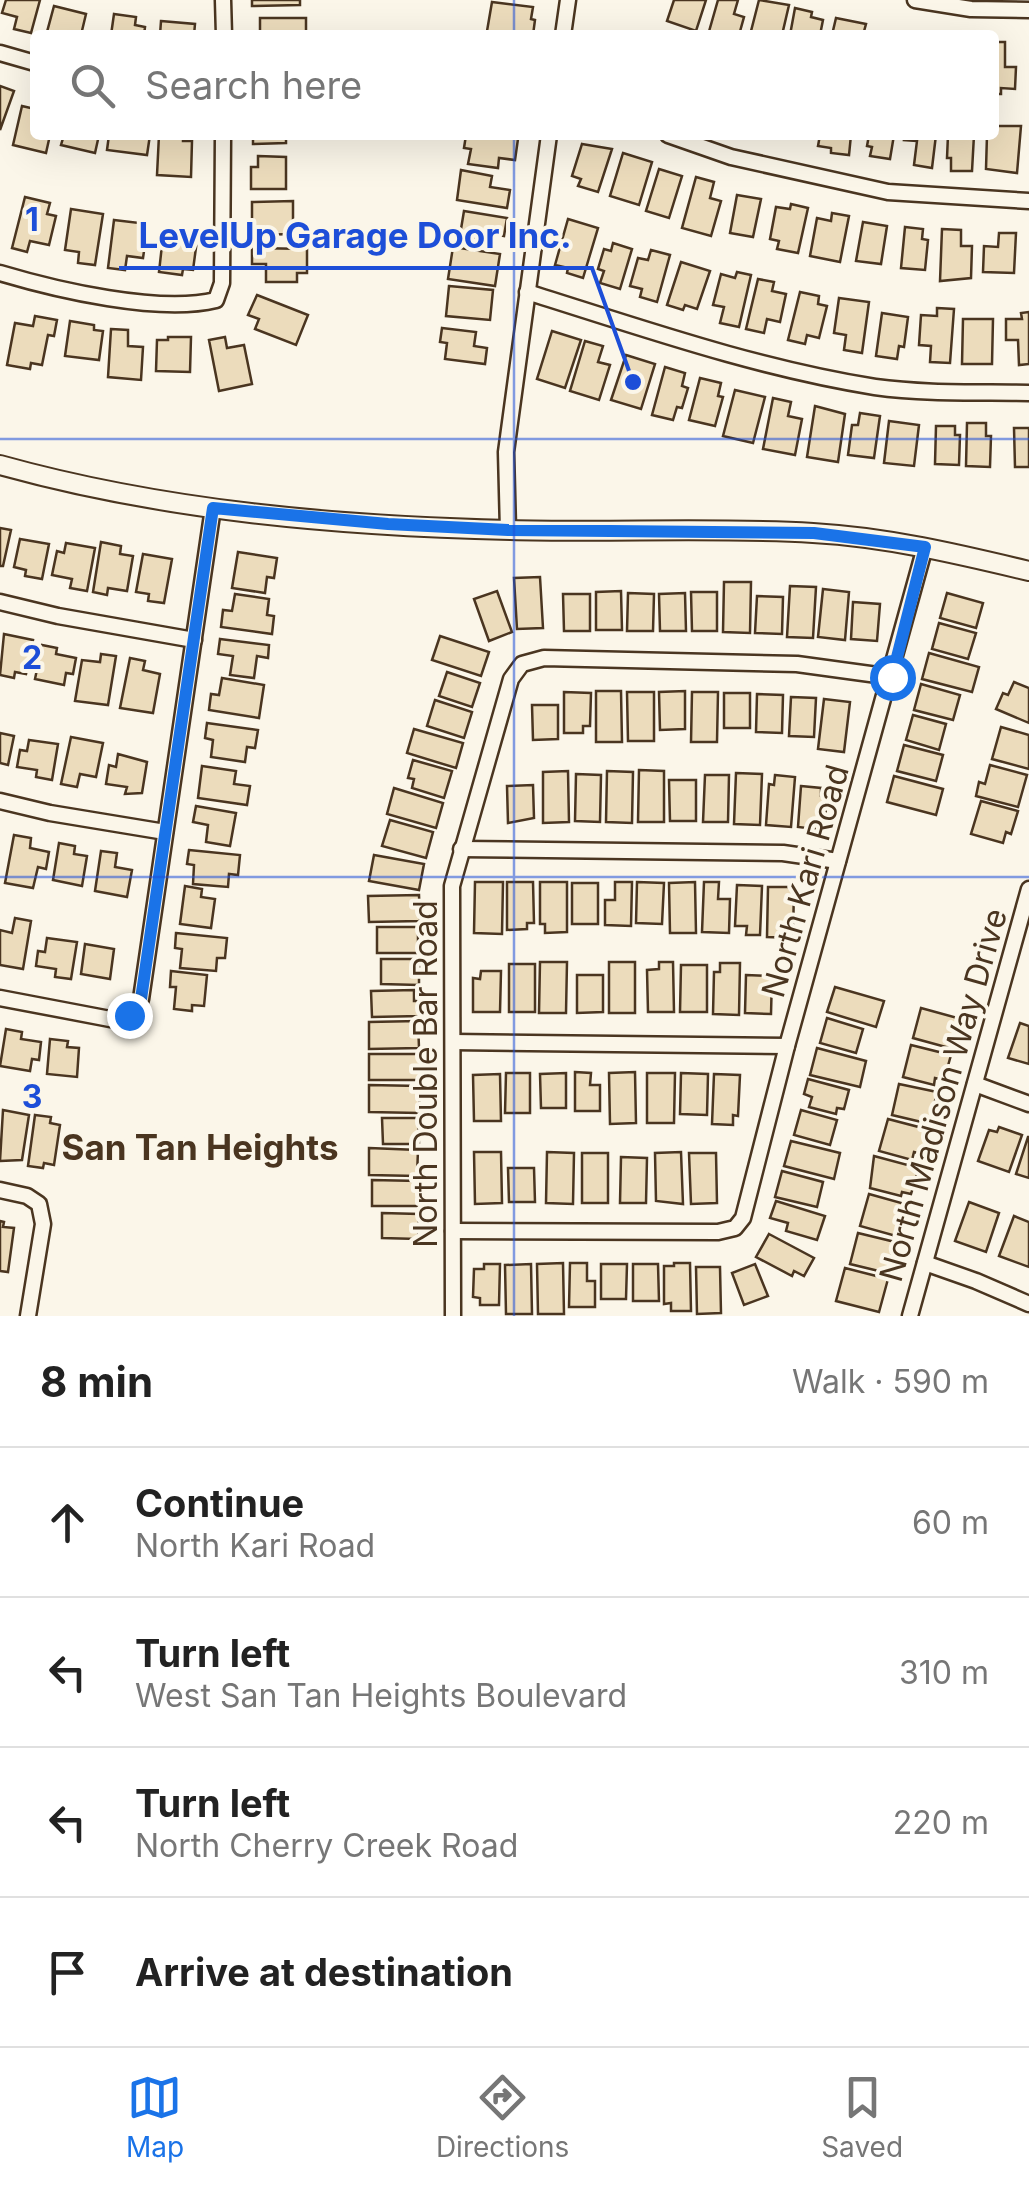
<!DOCTYPE html>
<meta charset="utf-8">
<style>
:root{--surface:#fff;--page:#f2f2f2;--text:#222;--muted:#767676;--line:#e0e0e0;--accent:#1a73e8}
body{margin:0;font-family:Inter,sans-serif;background:var(--page);color:var(--text)}
.stop{position:absolute;width:30px;height:30px;margin:-22px;border:8px solid #1a73e8;border-radius:50%;background:#fff}
.stop.end{background:#1a73e8;border-color:#fff;box-shadow:0 2px 10px #0008}
.list{margin:0;padding:0;list-style:none}
h2{display:flex;justify-content:space-between;align-items:center;height:130px;margin:0;padding:0 40px;font-size:42px}
h2 small{font-size:32px;font-weight:400;color:var(--muted)}
.list li{display:grid;grid-template-columns:65px 1fr auto;gap:30px;align-items:center;box-sizing:border-box;height:150px;padding:0 40px;border-top:2px solid var(--line)}
.list b{display:block;font-size:38px;white-space:nowrap}
.list p{margin:0;font-size:32px;white-space:nowrap;color:var(--muted)}
.list em{font-size:32px;font-style:normal;color:var(--muted)}
.icon{flex:none;width:55px;height:55px;fill:none;stroke:currentColor;stroke-width:2;stroke-linecap:round;stroke-linejoin:round}
.map{position:relative;flex:none;width:1029px;height:1316px;overflow:hidden}
.search{position:absolute;background:var(--surface);box-shadow:0 10px 40px #0002;left:30px;right:30px;top:30px;height:110px;display:flex;align-items:center;gap:25px;box-sizing:border-box;padding:0 35px;border-radius:10px;color:var(--muted);font-size:38px}
.sheet{height:730px;background:var(--surface)}
nav{display:flex;justify-content:space-around;align-items:center;box-sizing:border-box;height:140px;border-top:2px solid var(--line);background:var(--surface);font-size:28px;color:var(--muted)}
nav a{display:grid;justify-items:center;gap:5px}
nav .on{color:var(--accent)}
.map>svg:first-child{display:block}
</style>
<div class="map">
<svg width="1029" height="1316" viewBox="0 0 1029 1316">
<rect width="100%" height="100%" fill="#fbf6e9"/>
<g fill="#ecdcbc" stroke="#4a3520" stroke-width="2.5">
<path d="M6,0H40L31,33L14,29L17,17L2,13Z"/>
<path d="M252,0H300V5L252,6Z"/>
<path d="M674,0H706L696,31L667,21Z"/>
<path d="M718,0H738L734,14L744,17L739,35H708Z"/>
<path d="M759,0L789,5L782,35H750Z"/>
<path d="M492,2L533,7L531,19L535,20L533,35L487,31Z"/>
<path d="M54,6L86,14L81,35L47,32Z"/>
<path d="M795,8L812,12L811,17L823,20L820,35H790Z"/>
<path d="M114,14L136,17L135,25L145,27L144,35H111Z"/>
<rect x="260" y="18" width="46" height="17"/>
<path d="M836,18L866,24L863,35H832Z"/>
<path d="M161,21L195,24L194,35H160Z"/>
<path d="M994,42H1005V67H1016L1015,89L1001,88V94H994Z"/>
<path d="M0,86L14,91L0,130Z"/>
<path d="M22,106L35,109V135H50L46,153L13,145Z"/>
<path d="M994,126H1021L1017,173L986,169L987,135H994Z"/>
<path d="M64,135H99L95,153L61,145Z"/>
<path d="M109,135H150L147,155L107,150Z"/>
<path d="M159,135H183V141H192L191,177L157,175Z"/>
<path d="M253,135H286V143L253,144Z"/>
<path d="M466,135L518,139L515,160L499,158L498,168L468,164L471,149L464,148Z"/>
<path d="M820,135H851L849,155L831,153V148L818,146Z"/>
<path d="M869,135H894L890,159L870,156L872,147L867,146Z"/>
<path d="M905,135H936L932,168L914,165L917,141L904,140Z"/>
<path d="M948,135H974L972,171H951V158H947Z"/>
<path d="M582,144L612,149L598,192L578,186L581,179L572,176Z"/>
<path d="M623,153L652,162L639,205L610,196Z"/>
<path d="M258,156L286,157V189H251V167H258Z"/>
<path d="M659,169L682,176L669,218L646,211Z"/>
<path d="M461,170L492,176L490,187L510,190L507,208L457,200Z"/>
<path d="M696,177L714,182L710,198L721,201L711,236L682,228Z"/>
<path d="M737,195L761,199L753,237L730,233Z"/>
<path d="M25,197L50,203L47,214L56,216L49,245L30,241L27,252L12,248Z"/>
<path d="M293,201V234L252,235V202Z"/>
<path d="M791,204L808,208L798,253L777,249L779,241L770,239L776,207L790,209Z"/>
<path d="M71,209L103,214L95,265L78,263L79,252L65,250Z"/>
<path d="M464,211L507,218L504,236L493,234L492,241L460,235Z"/>
<path d="M832,213L849,216L840,262L810,256L817,218L831,221Z"/>
<path d="M568,219L598,228L583,278L567,273L568,268L555,265Z"/>
<path d="M114,220L148,224L143,258L127,256L125,270L108,268Z"/>
<path d="M863,222L887,226L881,264L856,261Z"/>
<path d="M905,227L923,229L922,239L928,240L925,270L901,268Z"/>
<path d="M942,229L961,230V246H972L971,278L940,281Z"/>
<path d="M999,233H1016L1014,273L983,272L984,246L998,247Z"/>
<path d="M163,236L197,240L193,270L183,269L182,275L159,272Z"/>
<path d="M613,243L632,249L620,289L600,283L604,271L598,269L604,249L611,251Z"/>
<path d="M453,247L500,254L495,286L448,279Z"/>
<path d="M252,248L307,249V273H297V282H266V264H252Z"/>
<path d="M651,250L670,255L657,302L640,297L642,289L630,286L638,258L648,260Z"/>
<path d="M681,262L710,271L697,309L685,305L683,310L667,305Z"/>
<path d="M737,272L751,275L739,327L720,323L724,307L713,305L721,274L735,278Z"/>
<path d="M758,279L774,282L772,291L786,294L780,322L767,319L764,333L746,329Z"/>
<path d="M449,286L493,290L490,320L446,316Z"/>
<path d="M800,292L819,296L818,304L827,306L819,338L807,335L805,344L788,340Z"/>
<path d="M257,295L308,315L296,345L255,329L259,319L248,315Z"/>
<path d="M839,298L869,302L862,353L844,350L846,335L834,333Z"/>
<path d="M937,308L954,309L950,363L930,362L931,346L919,345L921,315L937,316Z"/>
<path d="M1029,312V364L1019,365L1018,340H1006V319H1022L1021,313Z"/>
<path d="M882,313L908,317L904,347L899,346L897,359L876,356Z"/>
<path d="M35,316L57,320L54,336L48,335L42,365L31,363L30,369L7,365L15,323L33,326Z"/>
<path d="M963,319H993L992,364H962Z"/>
<path d="M70,321L94,325V330L103,331L99,360L65,356Z"/>
<path d="M442,328L476,332L474,346L487,348L485,364L445,359L447,343L440,342Z"/>
<path d="M111,329L128,330V346L143,347L141,380L108,377Z"/>
<path d="M552,331L581,340L565,388L537,379Z"/>
<path d="M168,337H191L190,372L156,371L157,340H168Z"/>
<path d="M225,337L227,348L244,345L252,384L219,391L209,340Z"/>
<path d="M585,341L603,346L598,362L610,365L599,400L570,391Z"/>
<path d="M626,355L655,364L641,409L611,400Z"/>
<path d="M665,367L685,373L682,386L688,388L682,408L677,407L673,420L652,415Z"/>
<path d="M700,378L721,383L718,396L723,397L715,426L689,420Z"/>
<path d="M735,390L765,397L753,443L723,436Z"/>
<path d="M773,398L791,402L788,416L802,419L795,455L763,449Z"/>
<path d="M815,406L845,414L838,462L807,457Z"/>
<path d="M860,413L880,416L874,458L848,455L852,425H858Z"/>
<path d="M889,421L919,425L914,466L884,463Z"/>
<path d="M967,423H986V436H991L990,467L966,466Z"/>
<path d="M936,426H955V435H960L959,465L935,464Z"/>
<path d="M1014,428H1029V467H1015Z"/>
<path d="M0,528L11,530L3,566H0Z"/>
<path d="M20,539L49,544L42,579L25,576L26,570L14,567Z"/>
<path d="M101,542L121,546L120,554L133,556L127,591L108,588L107,595L93,592Z"/>
<path d="M66,543L95,548L87,591L70,588L72,579L52,575L57,551L64,553Z"/>
<path d="M238,552L277,558L274,578L267,577L265,593L232,588Z"/>
<path d="M143,554L172,559L164,603L148,601L149,594L136,592Z"/>
<path d="M540,577L543,628L517,629L514,578Z"/>
<path d="M724,582H751L750,633L723,632Z"/>
<path d="M790,586L816,587L813,638L787,637Z"/>
<path d="M823,589L849,592L845,640L818,637Z"/>
<path d="M497,591L512,632L489,641L474,599Z"/>
<path d="M621,591L622,630H596V592Z"/>
<path d="M691,592H717V631H692Z"/>
<path d="M628,593L654,594L653,631H627Z"/>
<path d="M685,593L686,631H660L659,594Z"/>
<path d="M947,593L983,603L976,628L940,618Z"/>
<path d="M235,594L269,599L267,615L274,616L272,634L221,627L223,610L232,611Z"/>
<path d="M563,594H590V631H564Z"/>
<path d="M757,596L783,597L782,634L755,633Z"/>
<path d="M853,602L880,604L877,641L851,639Z"/>
<path d="M939,623L976,633L968,659L932,649Z"/>
<path d="M4,634L33,640L26,674L15,672L14,678L0,675Z"/>
<path d="M440,636L489,652L481,676L432,660Z"/>
<path d="M220,639L269,645L268,658L257,656L254,678L230,675L233,656L218,654Z"/>
<path d="M42,645L57,648L56,654L76,658L73,674L66,673L64,685L35,679Z"/>
<path d="M929,653L979,667L972,692L922,679Z"/>
<path d="M101,654L116,656L108,705L75,701L82,660L100,662Z"/>
<path d="M130,658L145,661L143,670L160,674L153,713L120,708Z"/>
<path d="M447,672L480,683L472,707L439,696Z"/>
<path d="M222,678L264,685L259,718L209,710L211,694L219,695Z"/>
<path d="M1014,682L1029,688V723L996,709L1003,693L1008,695Z"/>
<path d="M921,684L960,695L953,720L914,710Z"/>
<path d="M596,691H621L622,742H596Z"/>
<path d="M685,691V729L660,730L659,692Z"/>
<path d="M564,692L591,693L590,726H583V733H564Z"/>
<path d="M627,692H654V741H628Z"/>
<path d="M692,692H718L717,742H691Z"/>
<rect x="724" y="693" width="26" height="35"/>
<path d="M757,694L783,695L782,733L756,732Z"/>
<path d="M791,697L816,698L814,737L789,736Z"/>
<path d="M824,699L850,702L844,752L818,749Z"/>
<path d="M435,700L472,712L464,738L427,726Z"/>
<path d="M532,705H558V739L533,740Z"/>
<path d="M913,715L946,724L939,750L906,740Z"/>
<path d="M207,723L258,730L255,748L247,747L245,762L211,757L213,740L205,738Z"/>
<path d="M1001,727L1029,735V769L992,759Z"/>
<path d="M414,729L463,743L456,768L407,753Z"/>
<path d="M0,733L14,736L8,765L0,763Z"/>
<path d="M71,737L103,743L96,777L80,774L77,787L61,784Z"/>
<path d="M29,740L58,744L52,780L36,777L37,770L17,767L20,750L27,751Z"/>
<path d="M904,745L943,755L936,781L897,771Z"/>
<path d="M118,754L147,762L142,793L125,794L127,787L106,784L109,765L116,767Z"/>
<path d="M413,760L452,771L444,798L412,788L414,779L408,778Z"/>
<path d="M990,765L1027,775L1018,807L976,796L979,782L985,784Z"/>
<path d="M202,766L236,771L234,784L250,786L247,805L198,798Z"/>
<path d="M639,770L664,771V822H638Z"/>
<path d="M568,771L569,822L543,823V772Z"/>
<path d="M607,771L633,772L632,823L606,822Z"/>
<path d="M736,773L762,774L760,825L734,824Z"/>
<path d="M576,774L601,775L600,822L575,821Z"/>
<path d="M705,775H729L728,822H703Z"/>
<path d="M775,775L795,777L791,827L766,825L769,784L774,785Z"/>
<path d="M894,776L943,789L936,815L887,802Z"/>
<path d="M669,780H696V821H670Z"/>
<path d="M533,785L534,818L508,823L507,786Z"/>
<path d="M801,786L821,788V796L827,797L824,830L798,827Z"/>
<path d="M394,788L443,803L436,828L387,814Z"/>
<path d="M981,801L1018,811L1011,834L1006,832L1003,843L971,834Z"/>
<path d="M196,806L236,813L230,846L206,842L208,825L193,822Z"/>
<path d="M390,820L433,832L426,858L382,846Z"/>
<path d="M14,835L31,838L30,848L49,852L46,869L38,867L33,888L5,883Z"/>
<path d="M59,843L75,846L74,854L87,856L82,886L53,880Z"/>
<path d="M189,850L240,855L238,875L229,874L228,887L193,884L194,865L187,864Z"/>
<path d="M101,851L117,853L115,867L132,870L127,897L95,891Z"/>
<path d="M374,855L424,864L419,890L369,881Z"/>
<path d="M475,882H503L502,934L474,933Z"/>
<path d="M507,882H533L534,923H527V929L507,930Z"/>
<path d="M540,882H567V932L545,933V924H540Z"/>
<path d="M615,882H632L631,926L605,925V900H615Z"/>
<path d="M637,882L664,883L662,924L636,923Z"/>
<path d="M695,882L696,933H670L669,883Z"/>
<path d="M704,882H719L718,899H730L729,933L702,932Z"/>
<rect x="572" y="883" width="26" height="41"/>
<path d="M737,885L762,886L760,935H746L747,926H735Z"/>
<path d="M185,886L202,889L201,897L215,899L211,928L180,924Z"/>
<path d="M768,887H794L793,938L767,937Z"/>
<path d="M419,895L420,921L369,922L368,896Z"/>
<path d="M15,918L31,921L23,969L0,965V930L12,933Z"/>
<rect x="377" y="927" width="41" height="26"/>
<path d="M176,933L227,938L225,958H217L216,971L180,968L182,949L175,948Z"/>
<path d="M47,938L77,942L71,979L55,977L56,969L36,966L38,951L45,952Z"/>
<path d="M85,944L114,949L110,979L81,974Z"/>
<path d="M381,959H419V985L381,984Z"/>
<path d="M540,962H567L566,1013H539Z"/>
<rect x="609" y="962" width="26" height="51"/>
<path d="M659,962H673L674,1012H648L647,970L659,969Z"/>
<path d="M720,963H740L739,1015L713,1014L714,972H720Z"/>
<rect x="509" y="964" width="26" height="48"/>
<path d="M681,965H707V1012H680Z"/>
<path d="M171,971L207,975L204,1006L192,1005V1011L174,1009L176,987H170Z"/>
<path d="M481,971H501L500,1012H473V978L480,979Z"/>
<path d="M577,975H603V1012L577,1013Z"/>
<path d="M746,975L772,976L771,1014L745,1013Z"/>
<path d="M835,987L884,1001L876,1027L827,1012Z"/>
<path d="M414,990V1001H420V1016L372,1017L371,991Z"/>
<path d="M921,1008L961,1019L953,1049L913,1038Z"/>
<path d="M827,1018L863,1029L856,1053L820,1043Z"/>
<path d="M418,1021L419,1048L369,1049V1022Z"/>
<path d="M1020,1023L1029,1026V1064L1008,1058Z"/>
<path d="M6,1029L22,1032L21,1039L41,1042L39,1060L32,1059L30,1071L0,1066Z"/>
<path d="M50,1039L68,1041L67,1047L79,1048L77,1077L47,1074Z"/>
<path d="M911,1045L951,1055L944,1080L935,1078L934,1085L903,1077Z"/>
<path d="M817,1048L866,1061L860,1087L810,1075Z"/>
<rect x="369" y="1054" width="51" height="26"/>
<path d="M575,1072L591,1073L590,1085H600V1111H575Z"/>
<path d="M635,1072L636,1123L610,1124L609,1073Z"/>
<path d="M506,1073H530V1113H505Z"/>
<path d="M566,1073V1108H541L540,1074Z"/>
<path d="M647,1073H675L674,1123H647Z"/>
<path d="M681,1073L708,1074L707,1115L680,1114Z"/>
<path d="M500,1074L501,1121H474L473,1075Z"/>
<path d="M714,1074L740,1075L738,1116L733,1115V1125L712,1124Z"/>
<path d="M808,1079L849,1090L844,1109L837,1108L836,1114L809,1107L812,1097L804,1094Z"/>
<path d="M899,1084L937,1092L930,1124L892,1115Z"/>
<path d="M369,1085L420,1086L419,1113L369,1112Z"/>
<path d="M3,1110L29,1115L22,1160L0,1161Z"/>
<path d="M801,1110L837,1120L830,1145L794,1135Z"/>
<path d="M35,1115L51,1117L50,1123L60,1125L54,1165L44,1163L43,1168L28,1166Z"/>
<path d="M382,1118H418L419,1144H383Z"/>
<path d="M888,1119L930,1130L923,1154L914,1152L912,1160L879,1151Z"/>
<path d="M999,1127L1022,1135L1009,1172L978,1161L989,1130L997,1132Z"/>
<path d="M1028,1137H1029V1178L1016,1174Z"/>
<path d="M791,1141L840,1153L834,1179L784,1166Z"/>
<path d="M369,1148L418,1150L417,1176L369,1175Z"/>
<path d="M474,1152H501L502,1203L475,1204Z"/>
<path d="M547,1152L574,1153L573,1204L546,1203Z"/>
<path d="M681,1152L683,1204L656,1201L655,1153Z"/>
<rect x="582" y="1153" width="26" height="50"/>
<path d="M689,1153H716L717,1203L691,1204Z"/>
<path d="M874,1156L919,1168L911,1194L902,1192L901,1196L870,1188Z"/>
<path d="M621,1157L647,1158L646,1203H620Z"/>
<path d="M508,1168H534L535,1202H509Z"/>
<path d="M782,1171L823,1182L817,1207L775,1197Z"/>
<path d="M372,1180L419,1181V1206H372Z"/>
<path d="M869,1194L905,1204L896,1236L860,1226Z"/>
<path d="M776,1201L825,1216L817,1240L786,1231L788,1223L770,1218Z"/>
<path d="M969,1202L999,1213L986,1252L955,1241Z"/>
<path d="M382,1213L419,1214L418,1239L382,1238Z"/>
<path d="M1014,1216L1029,1222V1267L999,1256Z"/>
<path d="M0,1221L4,1222L3,1227L14,1228L8,1272L0,1271Z"/>
<path d="M858,1233L895,1242L887,1273L850,1264Z"/>
<path d="M769,1234L814,1258L804,1276L794,1271L792,1276L756,1257Z"/>
<path d="M563,1263L564,1314H538L537,1264Z"/>
<path d="M570,1263H587V1281H595V1307H569Z"/>
<path d="M674,1263H690L691,1311H671V1303L664,1304V1266H674Z"/>
<path d="M484,1264H500L499,1305H480V1298L473,1297L474,1269H484Z"/>
<path d="M531,1264L532,1314H506L505,1265Z"/>
<path d="M601,1264H627L626,1299H601Z"/>
<path d="M633,1264H658L659,1301H633Z"/>
<path d="M755,1264L768,1296L744,1305L732,1273Z"/>
<path d="M696,1267H720L721,1313L697,1314Z"/>
<path d="M845,1268L888,1279L879,1312L836,1301Z"/>
</g>
<g fill="none" stroke-linecap="round" stroke-linejoin="round">
<g stroke="#4a3520" stroke-width="19">
<g id="minor">
<path d="M223,0L224,35"/>
<path d="M915,0L971,9L1029,10"/>
<path d="M563,35L568,0"/>
<path d="M0,53L35,63"/>
<path d="M668,135L731,157L888,192L1029,201"/>
<path d="M0,273C57,290 159,314 216,300L222,283L223,135"/>
<path d="M527,292C642,328 756,368 875,387C926,394 978,392 1029,393"/>
<path d="M508,530L506,452L549,135"/>
<path d="M0,602L58,616L194,640"/>
<path d="M0,801L50,813L165,832"/>
<path d="M461,849L783,853L838,861"/>
<path d="M0,998L110,1019L129,1015L141,999L213,508"/>
<path d="M453,1042L787,1046"/>
<path d="M975,1084L1029,1104"/>
<path d="M0,1190L27,1196L39,1204L43,1224L28,1316"/>
<path d="M453,1231L718,1232L735,1228L743,1218L787,1046L925,547"/>
<path d="M925,1263L976,1281L1029,1304"/>
<path d="M453,1316L452,886L511,679L522,664L544,658L797,664L892,677"/>
<path d="M910,1316L1029,889"/>
</g>
</g>
<g stroke="#4a3520" stroke-width="22">
<path id="tertiary" d="M0,465C165,511 339,526 510,530C611,533 712,527 813,533C886,537 958,554 1029,571"/>
</g>
<use href="#minor" stroke="#fbf6e9" stroke-width="14"/>
<use href="#tertiary" stroke="#fbf6e9" stroke-width="18"/>
</g>
<g fill="none" stroke-linecap="round" stroke-linejoin="round">
<path stroke="#1a73e8" stroke-width="12" d="M129,1015L141,999L213,508L388,524L508,530L814,533L925,547L892,677"/>
</g>
<path fill="none" stroke="#1d4ed8" stroke-width="2.5" stroke-opacity="0.55" d="M514,0V35M514,135V1316M0,439H1029M0,877H1029"/>
<g text-anchor="middle" dominant-baseline="central" stroke-width="8" stroke-linejoin="round" paint-order="stroke">
<g font-size="32" fill="#4a3520" stroke="#fbf6e9">
<text transform="translate(805 881) rotate(-74)">North Kari Road</text>
<text transform="translate(425 1074) rotate(-90)">North Double Bar Road</text>
<text transform="translate(943 1095) rotate(-74)">North Madison Way Drive</text>
</g>
<g font-size="35" font-weight="bold" fill="#4a3520" stroke="#fbf6e9">
<text x="200" y="1147">San Tan Heights</text>
</g>
</g>
<g font-size="32" text-anchor="middle" font-weight="bold" fill="#1d4ed8" stroke="#fbf6e9" stroke-width="8" stroke-linejoin="round" paint-order="stroke">
<text x="32" y="231">1</text>
<text x="32" y="669">2</text>
<text x="32" y="1108">3</text>
</g>
<path fill="none" stroke="#1d4ed8" stroke-width="4" d="M633 382L592 268H119"/>
<circle fill="#1d4ed8" stroke="#fbf6e9" stroke-width="4" cx="633" cy="382" r="10"/>
<g font-size="35" text-anchor="middle" font-weight="bold" fill="#1d4ed8" stroke="#fbf6e9" stroke-width="8" stroke-linejoin="round" paint-order="stroke">
<text x="355" y="248">LevelUp Garage Door Inc.</text>
</g>
</svg>
<div class="stop" style="left:892px;top:677px"></div>
<div class="stop end" style="left:129px;top:1015px"></div>
<div class="search"><svg class="icon" aria-label="search" viewBox="0 0 24 24"><circle cx="10" cy="10" r="6"/><path d="M15 15l6 6"/></svg>Search here</div>
</div>
<section class="sheet">
<h2>8 min<small>Walk · 590 m</small></h2>
<ul class="list">
<li><svg class="icon" aria-label="ahead" viewBox="0 0 24 24"><path d="M12 20V5M6 11l6-6 6 6"/></svg><div><b>Continue</b><p>North Kari Road</p></div><em>60 m</em></li>
<li><svg class="icon" aria-label="left" viewBox="0 0 24 24"><path d="M17 20v-9H6M10 6l-5 5 5 5"/></svg><div><b>Turn left</b><p>West San Tan Heights Boulevard</p></div><em>310 m</em></li>
<li><svg class="icon" aria-label="left" viewBox="0 0 24 24"><path d="M17 20v-9H6M10 6l-5 5 5 5"/></svg><div><b>Turn left</b><p>North Cherry Creek Road</p></div><em>220 m</em></li>
<li><svg class="icon" aria-label="arrive" viewBox="0 0 24 24"><path d="M6 21V4h12l-3 4 3 4H6"/></svg><div><b>Arrive at destination</b></div></li>
</ul>
</section>
<nav>
<a class="on"><svg class="icon" aria-label="map" viewBox="0 0 24 24"><path d="M3 6l6-2 6 2 6-2v14l-6 2-6-2-6 2zM9 4v14M15 6v14"/></svg>Map</a>
<a><svg class="icon" aria-label="directions" viewBox="0 0 24 24"><path d="M12 3l9 9-9 9-9-9zM9 14v-3h6M13 9l2 2-2 2"/></svg>Directions</a>
<a><svg class="icon" aria-label="saved" viewBox="0 0 24 24"><path d="M7 4h10v16l-5-4-5 4z"/></svg>Saved</a>
</nav>
